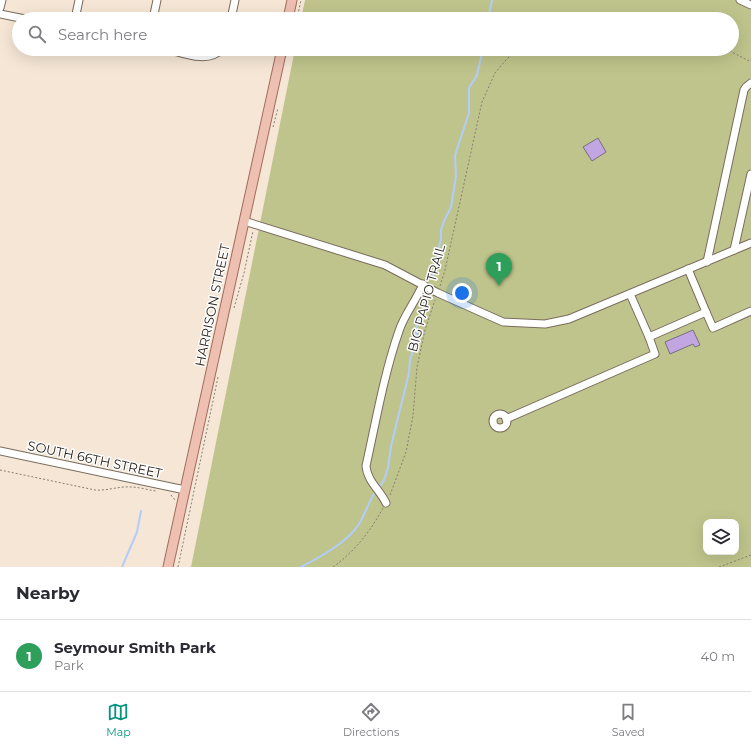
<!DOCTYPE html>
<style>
:root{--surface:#fff;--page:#f2f2f3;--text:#2b2b33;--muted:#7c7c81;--line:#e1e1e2;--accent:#069480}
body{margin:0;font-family:Montserrat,sans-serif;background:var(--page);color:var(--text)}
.controls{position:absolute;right:12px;bottom:12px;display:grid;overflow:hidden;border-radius:8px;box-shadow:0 4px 16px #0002}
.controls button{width:36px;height:36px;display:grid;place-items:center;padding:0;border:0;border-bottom:1px solid var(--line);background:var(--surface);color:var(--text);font:20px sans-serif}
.you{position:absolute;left:462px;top:293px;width:14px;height:14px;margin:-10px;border:3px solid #fff;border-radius:50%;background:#1a73e8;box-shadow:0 0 0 6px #1a73e833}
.badge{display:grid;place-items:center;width:26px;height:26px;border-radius:50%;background:var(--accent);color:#fff;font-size:13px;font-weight:700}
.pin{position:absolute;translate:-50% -33px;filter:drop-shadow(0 1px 2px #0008)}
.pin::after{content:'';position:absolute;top:21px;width:14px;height:12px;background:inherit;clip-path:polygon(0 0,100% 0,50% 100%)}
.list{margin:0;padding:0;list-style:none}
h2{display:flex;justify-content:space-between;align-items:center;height:52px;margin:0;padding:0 16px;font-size:17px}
h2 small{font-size:13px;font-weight:400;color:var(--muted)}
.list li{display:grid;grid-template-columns:26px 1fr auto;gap:12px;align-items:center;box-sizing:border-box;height:72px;padding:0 16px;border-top:1px solid var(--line)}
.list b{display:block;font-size:15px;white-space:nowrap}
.list p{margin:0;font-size:13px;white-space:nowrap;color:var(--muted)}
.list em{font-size:13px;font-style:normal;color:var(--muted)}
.icon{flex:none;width:22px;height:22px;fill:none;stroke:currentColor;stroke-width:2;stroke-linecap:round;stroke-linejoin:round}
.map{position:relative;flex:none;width:751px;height:567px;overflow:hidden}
.search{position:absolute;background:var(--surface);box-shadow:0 4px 16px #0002;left:12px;right:12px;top:12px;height:44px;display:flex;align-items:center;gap:10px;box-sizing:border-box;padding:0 14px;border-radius:22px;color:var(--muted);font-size:15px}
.sheet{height:124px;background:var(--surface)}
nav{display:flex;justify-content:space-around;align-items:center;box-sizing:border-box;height:56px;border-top:1px solid var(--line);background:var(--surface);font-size:11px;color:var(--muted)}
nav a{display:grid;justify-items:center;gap:2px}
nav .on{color:var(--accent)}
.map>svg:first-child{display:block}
</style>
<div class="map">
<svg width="751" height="567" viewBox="0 0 751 567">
<rect width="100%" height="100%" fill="#f5e6d5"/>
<path fill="#bfc48c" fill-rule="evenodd" d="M305,0H751V567H191L295,49H732V19H301ZM706,522H736V552H706Z"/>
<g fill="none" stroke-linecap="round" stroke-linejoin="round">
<g stroke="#b3cdfa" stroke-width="2">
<path d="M488,19L492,0"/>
<path d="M432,279L441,239V230L444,221L451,207L456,176L455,156L457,149L469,113V88L477,75L483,49"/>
<path d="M379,488L384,480L388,468L391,446L409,373L410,360L415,343L417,325L427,298"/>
<path d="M122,567L137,532L141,511"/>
<path d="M301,567C320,557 348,542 359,524C366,513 368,502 376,491"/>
</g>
</g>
<g fill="#c1a6e1" stroke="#766e80">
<path d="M598,138L606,152L592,161L583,147Z"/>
<path d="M693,330L700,345L695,347L693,344L670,354L665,342Z"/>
</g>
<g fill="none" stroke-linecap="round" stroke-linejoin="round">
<g stroke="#796c5d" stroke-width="9">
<g id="minor">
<path d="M740,0L751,5"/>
<path d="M0,8L2,0"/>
<path d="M0,14L25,19"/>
<path d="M75,19L79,0"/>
<path d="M153,19L157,0"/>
<path d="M231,19L235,0"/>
<path d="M167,49C183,53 208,64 222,49"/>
<path d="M244,221L385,265L438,293L503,322L545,324L569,319L751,243"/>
<path d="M734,250L751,174"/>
<path d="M707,262L744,90L746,87L751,83"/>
<path d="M630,294L649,337L706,312L688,269"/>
<path d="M706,312L713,328L751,311"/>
<circle cx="500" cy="421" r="7"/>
<path d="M506,419L655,354L649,337"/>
<path d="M0,451L185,490"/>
<path d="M386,503C380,490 367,481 366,466C376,421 384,374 399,331C404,315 416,301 423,284"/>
</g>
</g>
<g stroke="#a06c5b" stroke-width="11">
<g id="major">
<path d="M288,19L292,0"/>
<path d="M168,567L282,49"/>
</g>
</g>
<g stroke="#877d72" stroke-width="1" stroke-dasharray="2 2" stroke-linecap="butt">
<path d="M297,19L301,0"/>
<path d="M138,49L161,54"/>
<path d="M726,49L751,62"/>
<path d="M273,127L278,108"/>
<path d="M440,286L445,270L482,102L495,73L505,61L517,49"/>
<path d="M234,308L244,273L253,231"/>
<path d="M0,470L95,490C107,491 119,486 131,487C139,487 148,490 156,491"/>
<path d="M171,495L175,500"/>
<path d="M390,495L406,452L413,416L417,367L425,330L435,300"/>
<path d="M178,567L218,377"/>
<path d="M333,567C355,551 370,532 383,508"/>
<path d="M719,567L751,555"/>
</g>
<use href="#minor" stroke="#fff" stroke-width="7"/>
<use href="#major" stroke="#eec0b2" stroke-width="9"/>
</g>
<g text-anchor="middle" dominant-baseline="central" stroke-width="3" stroke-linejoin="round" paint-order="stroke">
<g font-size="13" fill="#231d17" stroke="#fff">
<text transform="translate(426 298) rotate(-75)">BIG PAPIO TRAIL</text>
<text transform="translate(212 305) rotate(-78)">HARRISON STREET</text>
<text transform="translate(95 459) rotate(12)">SOUTH 66TH STREET</text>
</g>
</g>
</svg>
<div class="controls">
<button><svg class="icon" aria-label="layers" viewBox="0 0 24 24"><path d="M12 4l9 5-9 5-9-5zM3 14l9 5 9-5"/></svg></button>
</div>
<div class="you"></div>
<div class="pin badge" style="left:499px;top:286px;background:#2e9e5b">1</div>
<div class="search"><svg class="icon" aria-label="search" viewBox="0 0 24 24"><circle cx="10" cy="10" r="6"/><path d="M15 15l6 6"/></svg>Search here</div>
</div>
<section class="sheet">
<h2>Nearby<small></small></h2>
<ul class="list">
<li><span class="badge" style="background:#2e9e5b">1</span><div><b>Seymour Smith Park</b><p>Park</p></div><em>40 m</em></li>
</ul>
</section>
<nav>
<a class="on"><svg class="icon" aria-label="map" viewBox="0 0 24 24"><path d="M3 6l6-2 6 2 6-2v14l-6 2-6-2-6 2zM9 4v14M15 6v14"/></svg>Map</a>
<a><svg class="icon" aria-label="directions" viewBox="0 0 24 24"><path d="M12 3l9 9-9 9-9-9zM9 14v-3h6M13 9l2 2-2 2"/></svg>Directions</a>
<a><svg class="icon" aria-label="saved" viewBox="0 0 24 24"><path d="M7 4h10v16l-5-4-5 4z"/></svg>Saved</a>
</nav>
